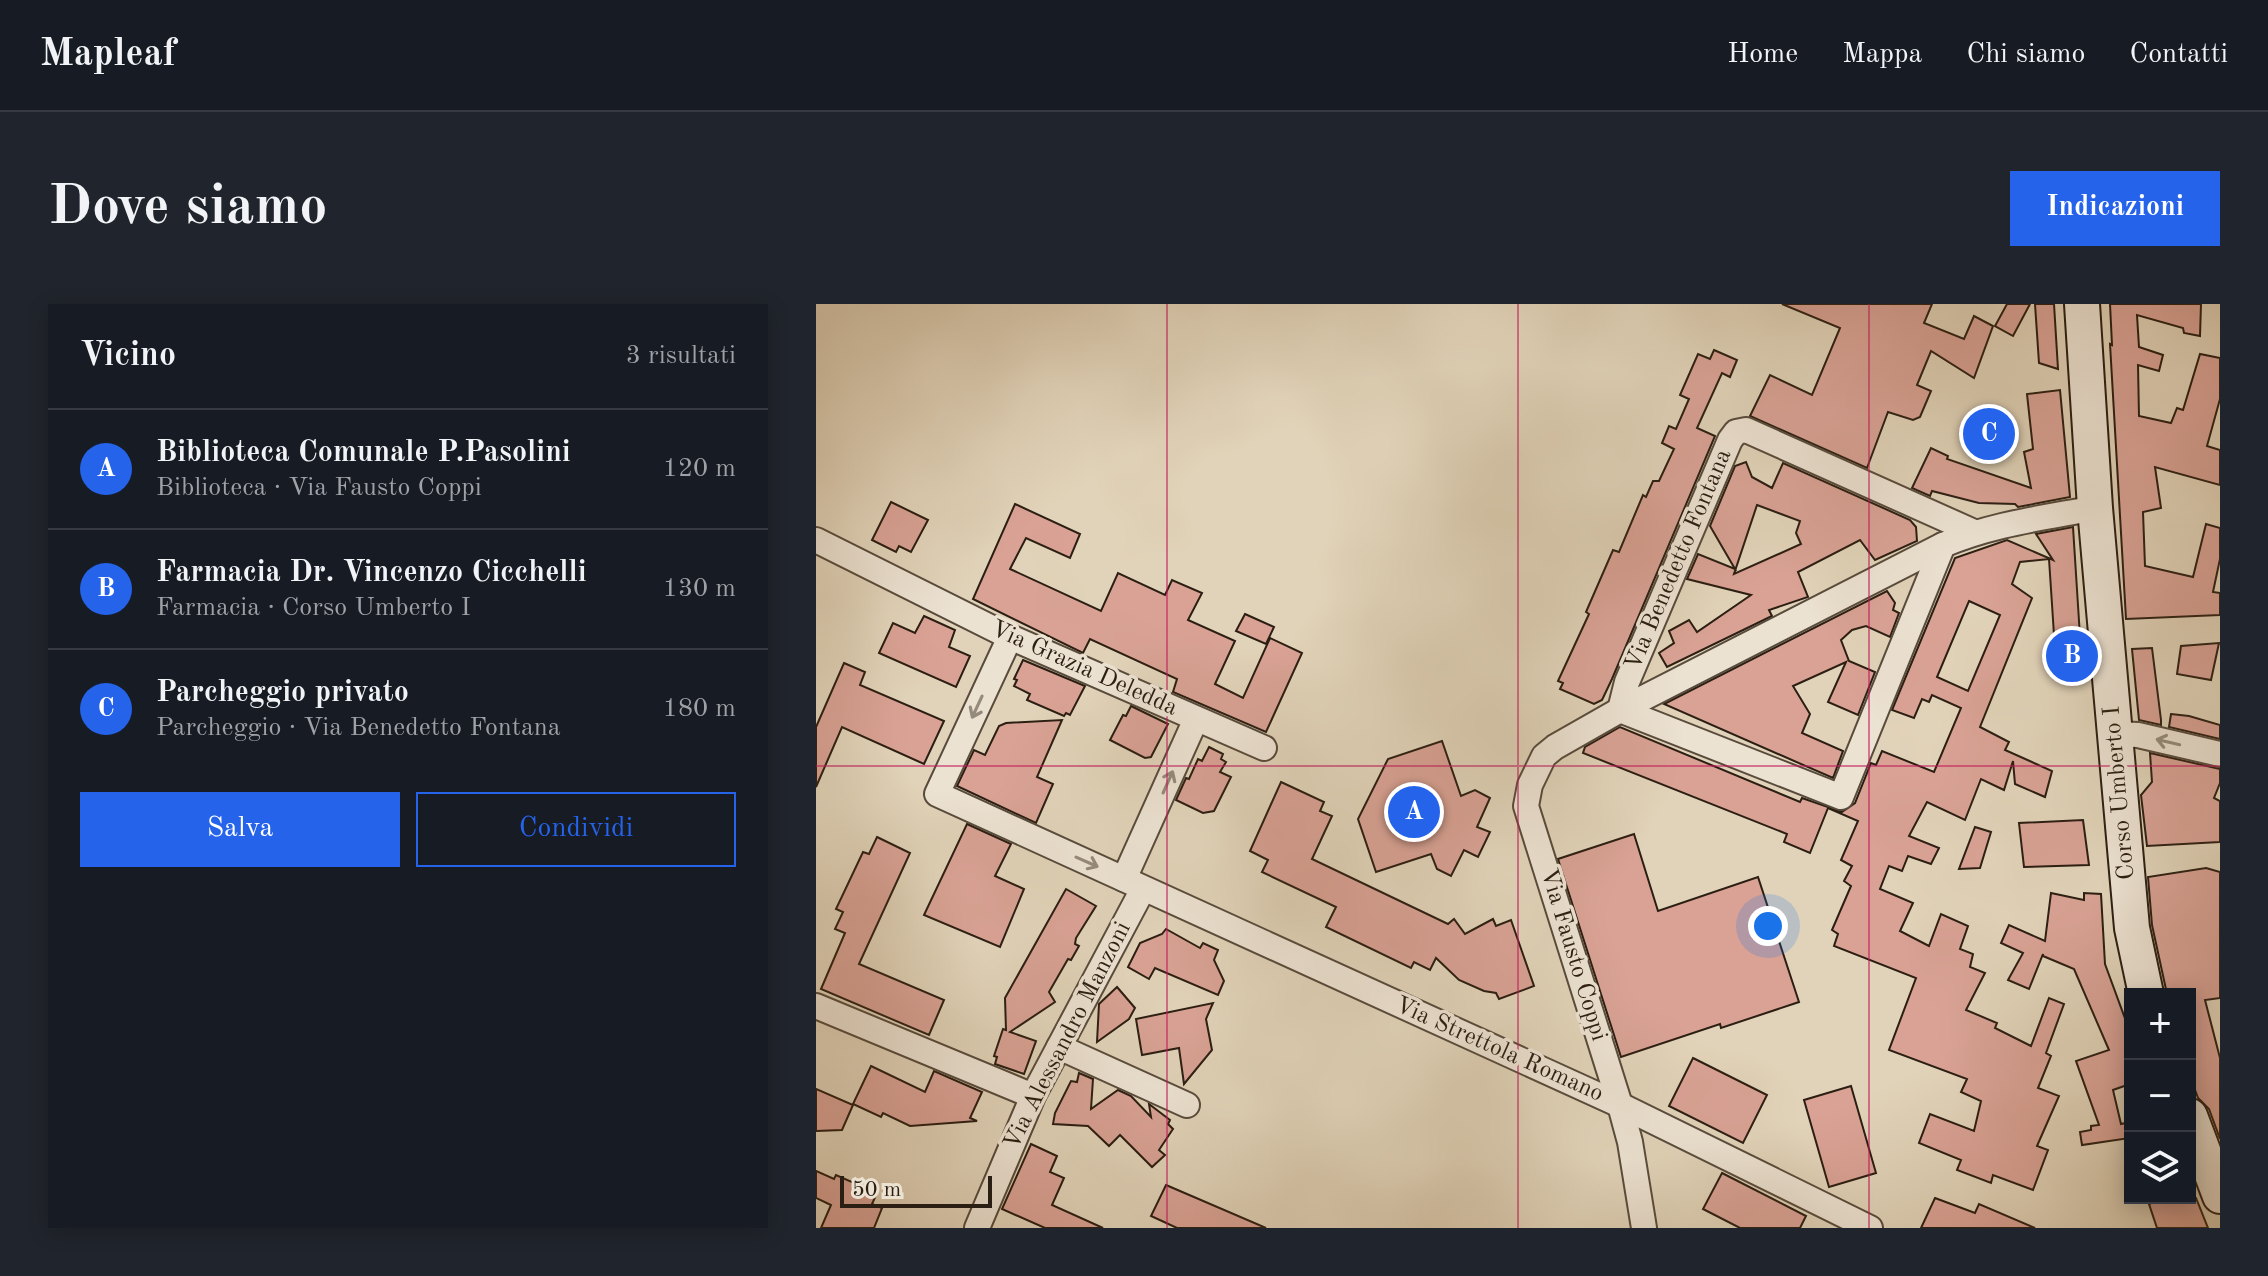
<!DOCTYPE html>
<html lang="it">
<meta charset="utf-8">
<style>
:root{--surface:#171b24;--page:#20242c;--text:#f1f3f6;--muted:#9ea1a6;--line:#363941;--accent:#2563eb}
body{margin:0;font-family:"Old Standard TT",serif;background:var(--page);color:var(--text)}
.controls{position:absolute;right:24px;bottom:24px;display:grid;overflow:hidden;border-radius:0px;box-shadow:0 4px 20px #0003}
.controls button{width:72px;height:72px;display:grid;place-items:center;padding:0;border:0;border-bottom:2px solid var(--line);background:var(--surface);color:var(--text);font:40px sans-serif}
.scale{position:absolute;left:24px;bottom:20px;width:152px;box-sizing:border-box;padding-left:8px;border:4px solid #2b1e12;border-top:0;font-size:22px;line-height:28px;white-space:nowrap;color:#2b1e12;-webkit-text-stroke:6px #ece2d2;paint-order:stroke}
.you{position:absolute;left:952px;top:622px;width:28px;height:28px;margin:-20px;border:6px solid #fff;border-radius:50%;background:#1a73e8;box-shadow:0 0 0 12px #1a73e833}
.badge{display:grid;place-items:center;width:52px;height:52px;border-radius:50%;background:var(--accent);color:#fff;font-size:26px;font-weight:700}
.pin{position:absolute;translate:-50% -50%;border:4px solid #fff;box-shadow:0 2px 8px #0006}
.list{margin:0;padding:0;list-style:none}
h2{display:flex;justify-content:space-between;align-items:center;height:104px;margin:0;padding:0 32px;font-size:34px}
h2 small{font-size:26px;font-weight:400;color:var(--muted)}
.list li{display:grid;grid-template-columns:52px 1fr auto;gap:24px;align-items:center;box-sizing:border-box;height:120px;padding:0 32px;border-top:2px solid var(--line)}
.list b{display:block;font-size:30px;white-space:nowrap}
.list p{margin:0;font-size:26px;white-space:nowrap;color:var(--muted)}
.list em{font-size:26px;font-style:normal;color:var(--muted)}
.actions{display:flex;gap:16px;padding:24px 32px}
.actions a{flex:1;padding:18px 0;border:2px solid var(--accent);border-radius:0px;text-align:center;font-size:28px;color:var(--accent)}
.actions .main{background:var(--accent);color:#fff}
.icon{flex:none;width:44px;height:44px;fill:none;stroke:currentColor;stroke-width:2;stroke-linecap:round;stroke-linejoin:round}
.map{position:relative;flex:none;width:1404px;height:924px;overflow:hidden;border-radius:0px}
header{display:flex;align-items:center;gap:48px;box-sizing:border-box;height:112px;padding:0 40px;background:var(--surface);border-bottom:2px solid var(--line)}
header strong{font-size:38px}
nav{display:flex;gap:44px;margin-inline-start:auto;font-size:28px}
.intro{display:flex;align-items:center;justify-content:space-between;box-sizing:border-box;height:192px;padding:0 48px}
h1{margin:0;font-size:56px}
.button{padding:20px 36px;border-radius:0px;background:var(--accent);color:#fff;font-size:28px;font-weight:700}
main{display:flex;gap:48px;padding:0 48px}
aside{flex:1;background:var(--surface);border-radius:0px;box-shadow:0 4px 20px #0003}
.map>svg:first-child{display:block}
</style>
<header>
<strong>Mapleaf</strong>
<nav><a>Home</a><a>Mappa</a><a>Chi siamo</a><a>Contatti</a></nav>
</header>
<div class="intro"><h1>Dove siamo</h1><a class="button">Indicazioni</a></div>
<main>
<aside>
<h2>Vicino<small>3 risultati</small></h2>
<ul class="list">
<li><span class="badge">A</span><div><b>Biblioteca Comunale P.Pasolini</b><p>Biblioteca · Via Fausto Coppi</p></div><em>120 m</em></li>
<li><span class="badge">B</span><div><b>Farmacia Dr. Vincenzo Cicchelli</b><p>Farmacia · Corso Umberto I</p></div><em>130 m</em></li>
<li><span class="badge">C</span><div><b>Parcheggio privato</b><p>Parcheggio · Via Benedetto Fontana</p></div><em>180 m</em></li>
</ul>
<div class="actions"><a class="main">Salva</a><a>Condividi</a></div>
</aside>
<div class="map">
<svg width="1404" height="924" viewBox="0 0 1404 924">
<rect width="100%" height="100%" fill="#e1d3b9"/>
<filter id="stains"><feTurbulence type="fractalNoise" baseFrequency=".0025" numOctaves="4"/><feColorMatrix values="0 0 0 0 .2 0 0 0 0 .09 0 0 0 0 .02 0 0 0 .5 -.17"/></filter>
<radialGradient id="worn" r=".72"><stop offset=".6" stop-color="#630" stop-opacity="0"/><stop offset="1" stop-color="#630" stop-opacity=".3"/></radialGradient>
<g fill="#d9a295" stroke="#2b1e12" stroke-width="2" fill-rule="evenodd">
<path d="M966,0H1116L1108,19L1148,35L1158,12L1177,22L1158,74L1115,47L1101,81L1115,87L1104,113L1097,116L1072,108L1051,164L934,112L954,71L996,91L1024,24Z"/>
<path d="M1191,0H1214L1197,32L1179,22Z"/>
<path d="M1219,0H1238L1242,65L1223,59Z"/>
<path d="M1294,0H1385L1384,32L1368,29L1367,24L1321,11L1323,43L1347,51L1343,67L1322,61L1323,112L1355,119L1361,104L1367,106L1384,50L1404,54V95L1391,142L1404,146V181L1339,163L1345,204L1327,208L1329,262L1377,273L1390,220L1404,224V255L1397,288L1404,289V311L1310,315L1294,40L1296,41Z"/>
<path d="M898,46L921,56L914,73L906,69L881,124L899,132L796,375L786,396L778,400L744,385L747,379L742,377L773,310L770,308L797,246L803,248L827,191L830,193L837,177H843L858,145L846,139L853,122L860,125L873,95L864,91L882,50L894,55Z"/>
<path d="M1244,86L1254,193L1202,203L1199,200L1163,199L1116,187L1114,192L1096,184L1115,144L1132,152L1131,155L1215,184L1208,148L1217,145L1211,90Z"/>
<path d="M930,158L936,173L956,184L967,159L1094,216L1100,223L1101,237L1059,256L1044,236L982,268L992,293L953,306L956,312L851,363L843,349L858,339L853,327L873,316L881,328L935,291L871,275L882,250L919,265L894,222L919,162ZM941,201L984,217L980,229L985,240L918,270Z"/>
<path d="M75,198L112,216L95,248L83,242L80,248L56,236Z"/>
<path d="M199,200L264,230L254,254L210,234L194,265L285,307L302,269L349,291L356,276L386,289L372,316L419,337L399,380L427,394L454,334L486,349L450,428L357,388L361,375L274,335L267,349L157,295Z"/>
<path d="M1257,223L1266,364L1240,361L1233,255L1204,258L1196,280L1216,294L1164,423L1193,438L1189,446L1236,467L1229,493L1199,480L1197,457L1188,486L1165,475L1149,516L1111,498L1093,532L1123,544L1115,560L1092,552L1086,567L1073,562L1064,585L1097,599L1084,627L1113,642L1125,610L1152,622L1144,645L1157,650L1154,663L1169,669L1150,706L1181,719L1179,724L1215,742L1233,694L1248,700L1230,749L1235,752L1222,784L1243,792L1221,842L1232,846L1217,886L1177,871L1175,879L1141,866L1145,856L1103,839L1114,810L1158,827L1165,797L1145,788L1151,775L1073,746L1100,674L1018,642L1022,630L1016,626L1035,582L1028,577L1036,562L1025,556L1042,517L1012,504L994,549L968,538L971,530L767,449L769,443L804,423L984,498L986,494L1026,508L1039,499L1055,459L1060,461L1066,447L1118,468L1145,404L1116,391L1113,398L1106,395L1098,414L1076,406L1139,254L1191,236L1237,256L1220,230ZM1153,297L1184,311L1152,387L1121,373Z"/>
<path d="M1071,287L1079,299L1077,306L1083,309L1074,333L1050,322L1036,326L1025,336L1033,357L1059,368L1042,411L1012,398L1030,358L977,382L994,410L986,429L1027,447L1017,474L848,400Z"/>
<path d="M429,310L458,323L450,340L420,327Z"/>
<path d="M108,312L139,326L133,343L154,352L140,383L63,349L77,319L99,329Z"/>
<path d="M1403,339L1395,376L1361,370L1365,342Z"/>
<path d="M1336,344L1345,416V421L1323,416L1316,345Z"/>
<path d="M207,356L269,382L254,411L250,409L248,412L211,396L214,390L198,382L201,376L198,375Z"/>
<path d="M28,359L49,368L44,381L128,417L108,460L26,423L0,483V423Z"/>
<path d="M315,402L352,420L335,453L329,454L294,436L307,411L310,412Z"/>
<path d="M1355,410L1373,412L1404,421V435L1353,423Z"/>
<path d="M246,416L221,473L237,480L220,519L141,482L158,446L169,451L183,422L190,419Z"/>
<path d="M626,437L645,492L659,486L674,494L661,523L674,528L662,553L648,546L635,572L621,565L615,550L560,568L542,515L572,455Z"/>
<path d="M393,443L407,450L405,455L410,458L404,468L415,473L398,507L387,509L360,496L370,474L373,475L382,455L386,457Z"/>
<path d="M1334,449L1404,465V479L1398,494L1404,497V538L1331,542L1325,491L1336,478Z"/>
<path d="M465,478L508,498L504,507L516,512L496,555L632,620L638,615L649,630L677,615L680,622L695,616L718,682L683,695L680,689L668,687L643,676L620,654L614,666L598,658L595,664L510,623L520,603L446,568L452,556L434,547Z"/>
<path d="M1267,516L1273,561L1208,563L1203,519Z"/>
<path d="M151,520L195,540L179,572L208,585L184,643L108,611Z"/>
<path d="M1159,523L1175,528L1164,564L1143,565Z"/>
<path d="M818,530L842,607L942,573L983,698L905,724L904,720L805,753L742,555Z"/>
<path d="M61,533L94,549L43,660L128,696L113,731L5,685L29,629L19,625L27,608L20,605L47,548L53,550Z"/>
<path d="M1390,564L1404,568V694L1389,696L1404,754V835L1393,805L1382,794L1374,772V690H1351L1336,621L1332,573Z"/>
<path d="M250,585L280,602L260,634L259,640L263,642L255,656L252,655L233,688L239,698L194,728L220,737L208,770L179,760L181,753L178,752L187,725L190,726L189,694Z"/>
<path d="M1235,589L1268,596V589L1285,590L1289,660L1314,728L1310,729L1314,743V780L1297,786L1305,820L1314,818V834L1266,841L1264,828L1275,826V822L1283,821L1260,757L1293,746L1258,665L1227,652V650L1213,685L1192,676L1207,649L1185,639L1193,621L1229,637Z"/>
<path d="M350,625L384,644L387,639L402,646L398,656L408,677L402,691L339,664L333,675L312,663L324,639L346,630Z"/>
<path d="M301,683L319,704L313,715L281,738L283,700Z"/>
<path d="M397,699L390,715L396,746L368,780L363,744L326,751L320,715Z"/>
<path d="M877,754L951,791L927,839L853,802Z"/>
<path d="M55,762L109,788L118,767L166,788L154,814L161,817L94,822L67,809L65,813L37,800Z"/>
<path d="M263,769L277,775L275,805L302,786L315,792L335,813L333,800L354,816L352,820L357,825L343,846L349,851L336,863L304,831L293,842L272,822L237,820L239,809L255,777L261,778Z"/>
<path d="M1035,782L1060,869L1013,883L988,796Z"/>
<path d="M0,785L37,801L26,826L0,827Z"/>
<path d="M215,840L241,852L234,868L248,874L236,901L287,924H229L186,905Z"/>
<path d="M0,867L18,875L20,871L61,889L56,900L66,904L58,924H5L15,901L0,894Z"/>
<path d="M906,869L990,912L984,924H924L887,905Z"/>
<path d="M350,881L450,924H361L335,912Z"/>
<path d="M1119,894L1159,909L1163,900L1219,924H1105Z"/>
<path d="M1347,894H1380L1392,924H1341L1333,900Z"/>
</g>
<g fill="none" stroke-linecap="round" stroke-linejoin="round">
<g stroke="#584b3c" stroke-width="28">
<g id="street">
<path d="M0,236L194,333L448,444"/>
<path d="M194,333L121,490L804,801L1054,924"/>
<path d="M804,406L811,378L914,136L920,128L930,126L1158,228"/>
<path d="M804,406L1025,493L1127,241"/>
<path d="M1300,430L1322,431L1404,450"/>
<path d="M308,575L380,415"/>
<path d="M0,702L217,792"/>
<path d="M243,743L371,801"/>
<path d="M161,924L217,792L327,585"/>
<path d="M828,924L814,838L804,801L710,502L714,481L728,452L739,443L804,406L1127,241C1176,220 1227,214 1279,204"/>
</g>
</g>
<g stroke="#2b1e12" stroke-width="38">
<g id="secondary">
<path d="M1266,0L1279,204L1316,624L1330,690"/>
<path d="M1374,812L1404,892"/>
</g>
</g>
<use href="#street" stroke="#ece2d2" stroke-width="24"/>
<use href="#secondary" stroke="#ece2d2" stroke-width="34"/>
</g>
<defs><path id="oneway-shaft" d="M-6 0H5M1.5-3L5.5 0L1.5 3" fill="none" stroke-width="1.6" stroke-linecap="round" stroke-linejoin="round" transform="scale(2)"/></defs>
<g stroke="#958a7c">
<use href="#oneway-shaft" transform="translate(161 403) rotate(115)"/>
<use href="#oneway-shaft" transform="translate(1352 438) rotate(-167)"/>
<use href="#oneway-shaft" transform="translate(352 478) rotate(-66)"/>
<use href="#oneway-shaft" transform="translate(271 558) rotate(24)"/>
</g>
<path fill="none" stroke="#c2185b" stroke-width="2" stroke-opacity="0.55" d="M351,0V924M702,0V924M1053,0V924M0,462H1404"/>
<g text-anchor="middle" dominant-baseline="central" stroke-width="7" stroke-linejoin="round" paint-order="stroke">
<g font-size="24" fill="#2b1e12" stroke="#ece2d2">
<text transform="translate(863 256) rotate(-67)">Via Benedetto Fontana</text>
<text transform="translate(268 365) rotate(24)">Via Grazia Deledda</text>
<text transform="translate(1304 489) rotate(-95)">Corso Umberto I</text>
<text transform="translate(757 651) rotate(73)">Via Fausto Coppi</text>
<text transform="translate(252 732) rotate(-63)">Via Alessandro Manzoni</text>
<text transform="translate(683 746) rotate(24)">Via Strettola Romano</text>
</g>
</g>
<rect width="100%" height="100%" filter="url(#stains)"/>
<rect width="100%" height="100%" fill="url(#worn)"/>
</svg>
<div class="controls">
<button>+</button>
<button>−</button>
<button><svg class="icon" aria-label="layers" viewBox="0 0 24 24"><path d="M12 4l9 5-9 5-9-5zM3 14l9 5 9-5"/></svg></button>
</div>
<div class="scale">50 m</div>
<div class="you"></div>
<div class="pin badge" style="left:598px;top:508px">A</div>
<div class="pin badge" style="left:1256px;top:352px">B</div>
<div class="pin badge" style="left:1173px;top:130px">C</div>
</div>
</main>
